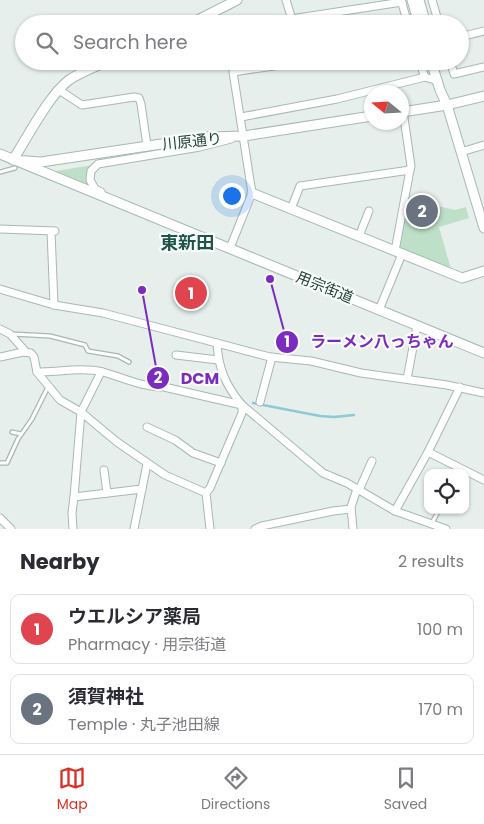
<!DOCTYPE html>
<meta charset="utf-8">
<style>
:root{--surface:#fff;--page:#f2f2f3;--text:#2b2b33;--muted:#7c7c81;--line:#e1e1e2;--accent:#d93025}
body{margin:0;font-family:Poppins,"Noto Sans JP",sans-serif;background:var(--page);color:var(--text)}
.controls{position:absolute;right:15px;bottom:15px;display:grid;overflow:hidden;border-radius:10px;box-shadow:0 1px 4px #0004}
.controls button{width:45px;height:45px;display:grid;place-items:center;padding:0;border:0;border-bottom:1px solid var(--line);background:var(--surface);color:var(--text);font:25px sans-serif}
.compass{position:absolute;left:364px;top:85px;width:45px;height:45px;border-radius:50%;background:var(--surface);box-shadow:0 1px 4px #0004;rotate:288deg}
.you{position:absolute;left:231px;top:195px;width:18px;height:18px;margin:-12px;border:4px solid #fff;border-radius:50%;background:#1a73e8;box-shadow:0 0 0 8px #1a73e833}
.badge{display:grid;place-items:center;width:32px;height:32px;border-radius:50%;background:var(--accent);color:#fff;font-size:16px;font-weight:700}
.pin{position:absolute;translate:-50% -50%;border:2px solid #fff;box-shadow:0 1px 5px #0006}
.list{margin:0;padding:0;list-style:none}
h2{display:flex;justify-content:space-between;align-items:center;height:65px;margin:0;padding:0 20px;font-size:21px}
h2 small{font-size:16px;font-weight:400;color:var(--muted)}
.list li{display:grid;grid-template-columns:32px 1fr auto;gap:15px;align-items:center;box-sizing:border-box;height:70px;margin:0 10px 10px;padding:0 10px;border:1px solid var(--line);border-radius:10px}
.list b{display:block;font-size:19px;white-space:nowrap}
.list p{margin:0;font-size:16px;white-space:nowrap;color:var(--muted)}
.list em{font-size:16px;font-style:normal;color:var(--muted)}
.icon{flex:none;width:28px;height:28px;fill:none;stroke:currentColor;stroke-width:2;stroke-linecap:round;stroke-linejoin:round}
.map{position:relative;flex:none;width:484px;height:529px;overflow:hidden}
.search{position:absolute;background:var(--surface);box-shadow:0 1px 4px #0004;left:15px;right:15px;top:15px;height:55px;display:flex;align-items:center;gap:12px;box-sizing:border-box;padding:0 18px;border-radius:28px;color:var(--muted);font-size:19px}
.sheet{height:225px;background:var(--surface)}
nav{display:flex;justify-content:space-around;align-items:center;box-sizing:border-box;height:70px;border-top:1px solid var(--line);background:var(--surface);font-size:14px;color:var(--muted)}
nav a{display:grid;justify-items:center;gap:2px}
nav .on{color:var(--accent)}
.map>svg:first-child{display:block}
</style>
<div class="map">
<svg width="484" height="529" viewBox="0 0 484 529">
<rect width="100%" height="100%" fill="#e6efeb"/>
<g fill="#bfe0c8">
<path d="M93,165L87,177L90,187L50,172Z"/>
<path d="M408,199L455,210L466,207L469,218L439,227L451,269L402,249L399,245Z"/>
</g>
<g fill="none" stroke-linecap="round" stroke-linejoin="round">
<path stroke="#8ec9d4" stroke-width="2.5" d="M253,403L320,416L334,417L354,415"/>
<g stroke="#a8b8b2" stroke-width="5.5">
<g id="service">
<path d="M0,172L15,168"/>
<path d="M12,334L50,336L85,345L88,351L118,356L129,362"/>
<path d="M12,432L21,434"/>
<path d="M0,463H7L18,439L32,419L48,387"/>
<path d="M432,523L439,510"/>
</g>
</g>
<g stroke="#a8b8b2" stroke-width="9">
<g id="minor">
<path d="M286,0L293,23"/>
<path d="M401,0L408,24"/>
<path d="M432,0L439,24"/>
<path d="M291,19L402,2"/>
<path d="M460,37L484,31"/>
<path d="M419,61L425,77L438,81"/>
<path d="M450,61L454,74L484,67"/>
<path d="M59,90L82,105L134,97L139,98L141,104L147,146"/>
<path d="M403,111L411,166L410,170"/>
<path d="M241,117L337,99L425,77"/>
<path d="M461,152L484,145"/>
<path d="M101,192L95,189L90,180L91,171L98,164L200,147L231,139"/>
<path d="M291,209L300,186L410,170L395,251"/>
<path d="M0,229L55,231"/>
<path d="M51,231L54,305"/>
<path d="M359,236L369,211"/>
<path d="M230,248L252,193L233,72L307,61"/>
<path d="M0,289L54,305L103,313L270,357L311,361L361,373L447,385L484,393"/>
<path d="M379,310L402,254"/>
<path d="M0,329L10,334L26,352"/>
<path d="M217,343C218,368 226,386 242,405L323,473L347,483L395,511L446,529"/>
<path d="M176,355L218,360"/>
<path d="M0,357L23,352L31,353L34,357L37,372"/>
<path d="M407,379L417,326"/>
<path d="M260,402L272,357"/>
<path d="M147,427L175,440L193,453L221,463"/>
<path d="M428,452L484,480"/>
<path d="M104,470L107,493"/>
<path d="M359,490L372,461"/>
<path d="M206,493L165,475L117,442L81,412L60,400L37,372C58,372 82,367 103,372C124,378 141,387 164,387L242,405V413L210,488L206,493L210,529"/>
<path d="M74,497L81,412L101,372"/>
<path d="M395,511L428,452L460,387"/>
<path d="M0,518L11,529"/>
<path d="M73,529L72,513L74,497L142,489"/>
<path d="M134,529L147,464"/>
<path d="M255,529L262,526L333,511L351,509"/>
<path d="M353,529L351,507L357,489"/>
</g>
</g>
<g stroke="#a8b8b2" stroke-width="11">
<g id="tertiary">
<path d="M412,0L419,24"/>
<path d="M419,0L426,24"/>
<path d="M190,24L237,0"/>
<path d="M108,61C95,67 81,72 69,80C49,95 27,138 13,160L41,162L208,137L244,136L372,116"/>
<path d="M431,61L440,90L447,105L484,228"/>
<path d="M402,112L447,105L484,96"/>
<path d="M0,154L484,353"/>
<path d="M252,193L462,278L484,271"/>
</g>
</g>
<use href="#service" stroke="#fff" stroke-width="3"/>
<use href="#minor" stroke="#fff" stroke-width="7"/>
<use href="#tertiary" stroke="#fff" stroke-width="9"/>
</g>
<g text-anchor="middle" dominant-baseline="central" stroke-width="4.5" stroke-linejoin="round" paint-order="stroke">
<g font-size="15" fill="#24423a" stroke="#f7fbf9">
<text transform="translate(192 141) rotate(-6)">川原通り</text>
<text transform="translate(325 287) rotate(22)">用宗街道</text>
</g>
<g font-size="18" font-weight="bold" fill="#1f5548" stroke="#f7fbf9">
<text x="187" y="242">東新田</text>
</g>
</g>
<path fill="none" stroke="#7b2cbf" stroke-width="2" d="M270 279L287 342M142 290L158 378"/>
<g fill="#7b2cbf" stroke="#f7fbf9" stroke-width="2">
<circle cx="270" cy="279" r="5"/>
<circle cx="142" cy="290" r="5"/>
<circle cx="287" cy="342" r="12"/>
<circle cx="158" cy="378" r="12"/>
</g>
<g font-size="15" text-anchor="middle" font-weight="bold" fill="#fff">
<text x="287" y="347">1</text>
<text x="158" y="383">2</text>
</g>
<g font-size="16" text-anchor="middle" font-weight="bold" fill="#7b2cbf" stroke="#f7fbf9" stroke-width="4.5" stroke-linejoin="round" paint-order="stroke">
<text x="382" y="347">ラーメン八っちゃん</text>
<text x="200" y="384">DCM</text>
</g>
</svg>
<div class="controls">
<button><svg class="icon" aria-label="locate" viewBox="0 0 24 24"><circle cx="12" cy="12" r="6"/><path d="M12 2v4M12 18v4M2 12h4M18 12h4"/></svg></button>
</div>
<svg class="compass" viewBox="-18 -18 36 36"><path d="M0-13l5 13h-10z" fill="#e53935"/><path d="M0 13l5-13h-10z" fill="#7c7c81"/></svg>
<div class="you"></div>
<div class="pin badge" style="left:191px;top:293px;background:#e0444e">1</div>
<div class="pin badge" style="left:422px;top:211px;background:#6b7280">2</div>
<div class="search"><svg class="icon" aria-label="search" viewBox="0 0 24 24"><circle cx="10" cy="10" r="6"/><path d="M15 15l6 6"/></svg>Search here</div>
</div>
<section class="sheet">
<h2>Nearby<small>2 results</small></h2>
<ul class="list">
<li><span class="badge" style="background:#e0444e">1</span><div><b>ウエルシア薬局</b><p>Pharmacy · 用宗街道</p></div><em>100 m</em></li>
<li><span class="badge" style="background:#6b7280">2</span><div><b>須賀神社</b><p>Temple · 丸子池田線</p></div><em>170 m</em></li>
</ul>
</section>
<nav>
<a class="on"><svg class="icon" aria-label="map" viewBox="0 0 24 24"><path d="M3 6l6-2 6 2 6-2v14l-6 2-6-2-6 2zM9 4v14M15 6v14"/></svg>Map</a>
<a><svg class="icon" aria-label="directions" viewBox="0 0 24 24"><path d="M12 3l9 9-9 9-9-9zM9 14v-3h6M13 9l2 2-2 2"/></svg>Directions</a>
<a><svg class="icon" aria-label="saved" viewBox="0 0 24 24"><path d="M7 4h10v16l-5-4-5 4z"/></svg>Saved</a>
</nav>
